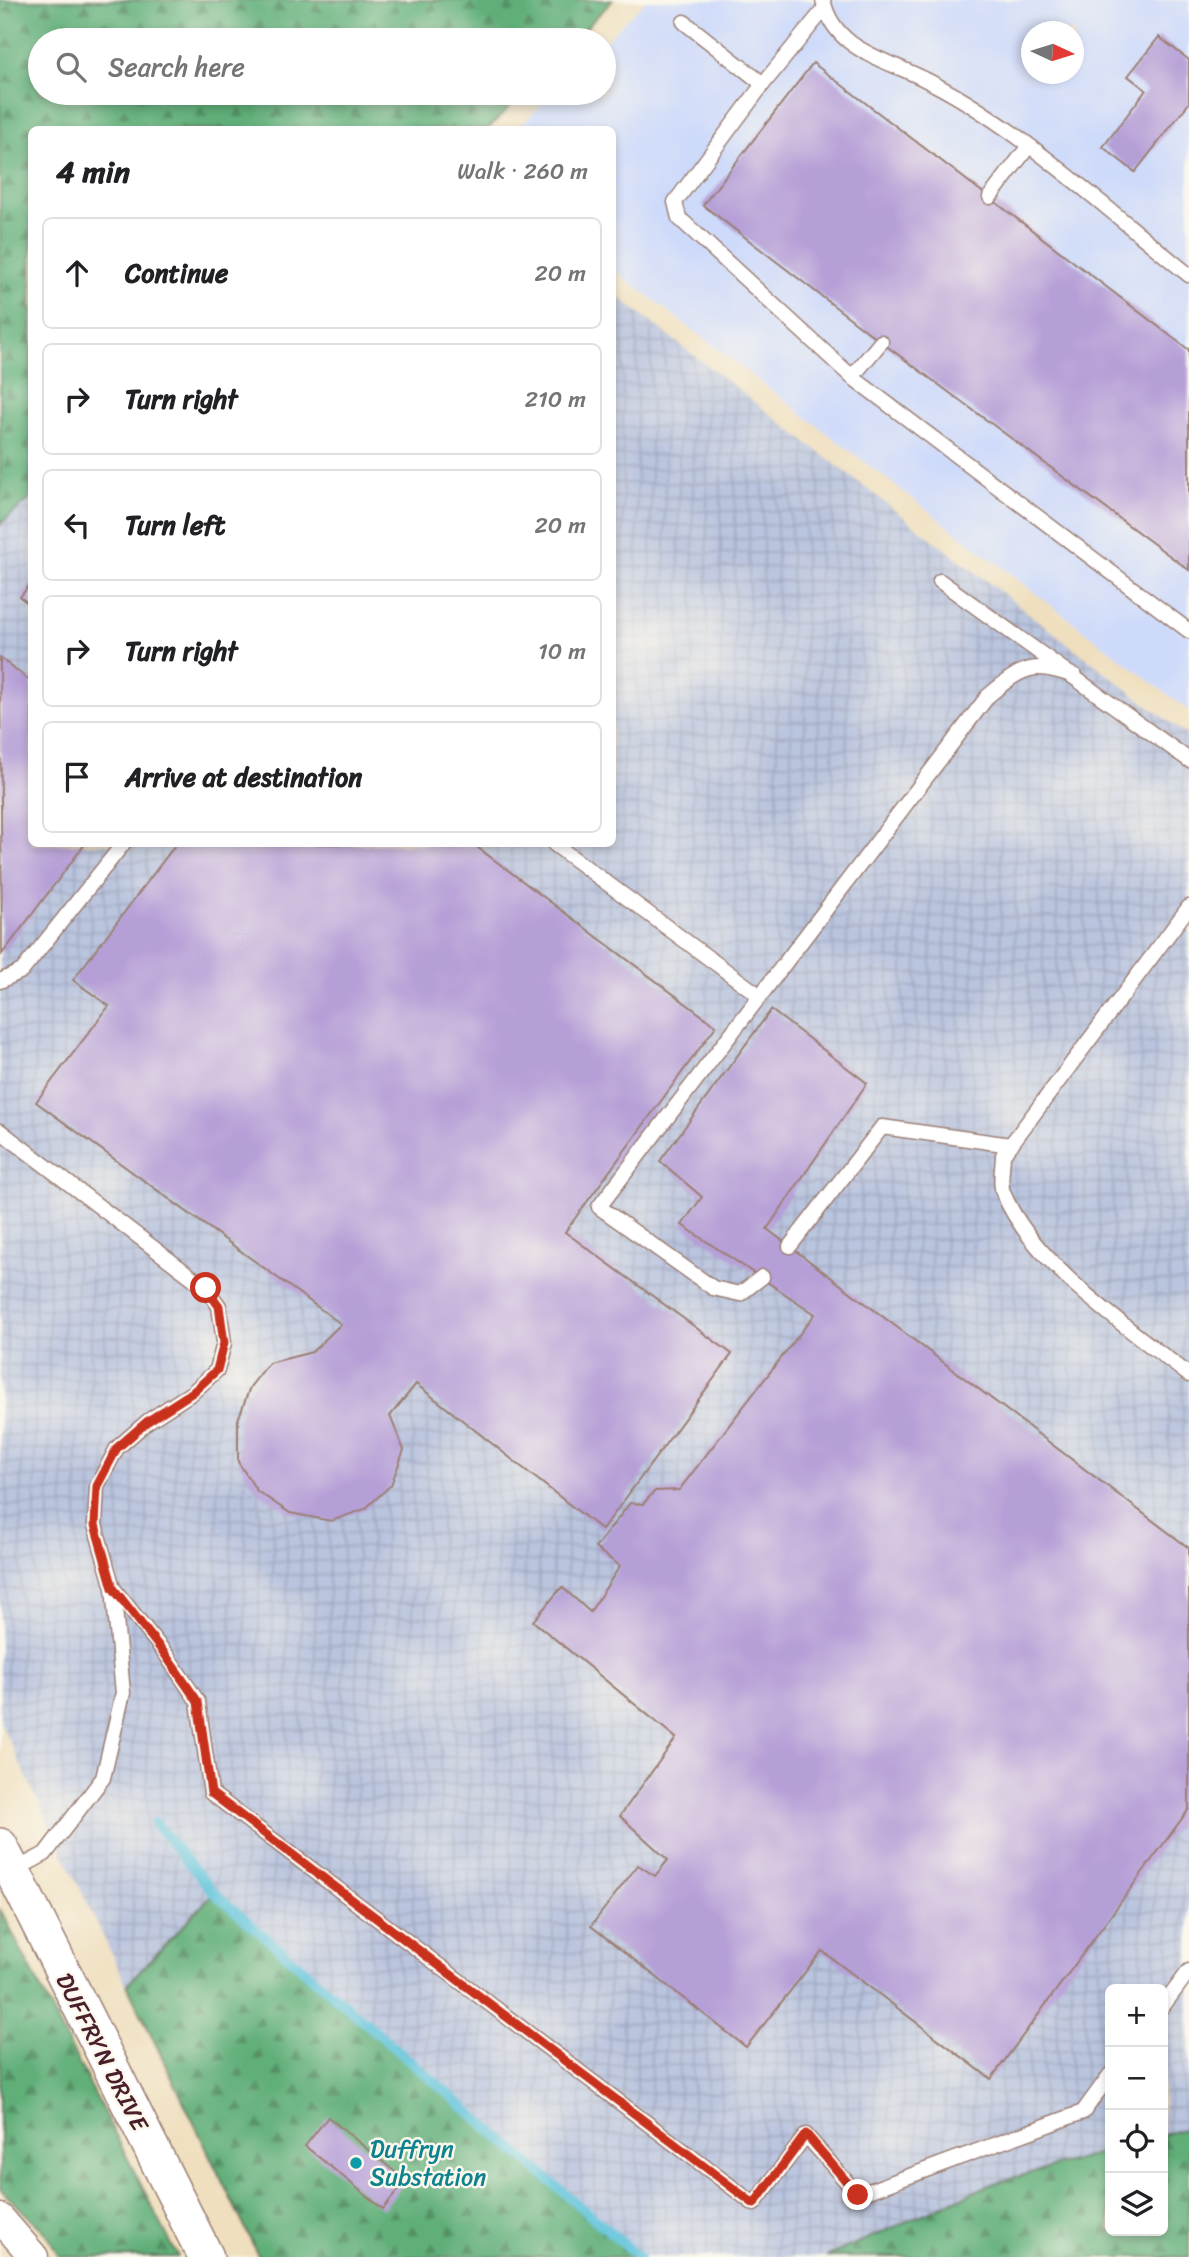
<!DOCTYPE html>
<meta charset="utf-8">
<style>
:root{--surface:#fff;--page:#f6f6f6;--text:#202124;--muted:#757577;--line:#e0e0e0}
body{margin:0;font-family:Sriracha,sans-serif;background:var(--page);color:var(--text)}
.controls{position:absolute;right:21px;bottom:21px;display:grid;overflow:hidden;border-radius:10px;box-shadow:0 4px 10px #0003}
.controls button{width:63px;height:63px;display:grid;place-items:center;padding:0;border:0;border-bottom:2px solid var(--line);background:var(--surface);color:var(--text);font:35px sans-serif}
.compass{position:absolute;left:1021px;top:21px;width:63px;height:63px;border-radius:50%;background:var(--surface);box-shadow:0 4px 10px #0003;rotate:94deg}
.stop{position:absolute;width:21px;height:21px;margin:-16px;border:5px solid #c8321e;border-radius:50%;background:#fff}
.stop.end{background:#c8321e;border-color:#fff;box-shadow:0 2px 7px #0008}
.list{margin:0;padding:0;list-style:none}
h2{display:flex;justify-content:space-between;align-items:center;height:91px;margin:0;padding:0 28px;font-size:30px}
h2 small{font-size:23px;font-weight:400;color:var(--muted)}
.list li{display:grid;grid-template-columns:46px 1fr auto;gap:21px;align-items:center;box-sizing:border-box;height:112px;margin:0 14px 14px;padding:0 14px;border:2px solid var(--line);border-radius:10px}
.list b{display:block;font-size:26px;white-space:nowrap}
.list em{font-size:23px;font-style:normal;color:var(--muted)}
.icon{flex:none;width:38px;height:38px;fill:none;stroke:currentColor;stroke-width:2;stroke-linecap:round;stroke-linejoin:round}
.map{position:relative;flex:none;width:1189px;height:2257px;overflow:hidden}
.search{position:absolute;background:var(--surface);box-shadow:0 4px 10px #0003;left:28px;top:28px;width:588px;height:77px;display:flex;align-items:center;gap:18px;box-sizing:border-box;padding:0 24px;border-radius:38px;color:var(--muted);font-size:26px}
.panel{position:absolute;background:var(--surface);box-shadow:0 4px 10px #0003;left:28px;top:126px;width:588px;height:721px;border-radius:10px}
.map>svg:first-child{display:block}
</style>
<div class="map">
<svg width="1189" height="2257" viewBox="0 0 1189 2257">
<defs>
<pattern id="industrial-grid" width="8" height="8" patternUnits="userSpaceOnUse" patternTransform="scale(1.75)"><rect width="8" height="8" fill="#b9c4de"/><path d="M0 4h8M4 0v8" fill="none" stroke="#a1a8bf"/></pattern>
<pattern id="forest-firs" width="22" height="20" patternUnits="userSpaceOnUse" patternTransform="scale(1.75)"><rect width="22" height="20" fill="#61af79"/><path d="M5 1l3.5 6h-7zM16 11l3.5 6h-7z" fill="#528e63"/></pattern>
</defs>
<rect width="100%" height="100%" fill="#fbf7ec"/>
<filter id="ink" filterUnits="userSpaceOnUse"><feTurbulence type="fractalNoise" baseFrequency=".0143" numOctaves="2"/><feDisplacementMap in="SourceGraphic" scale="14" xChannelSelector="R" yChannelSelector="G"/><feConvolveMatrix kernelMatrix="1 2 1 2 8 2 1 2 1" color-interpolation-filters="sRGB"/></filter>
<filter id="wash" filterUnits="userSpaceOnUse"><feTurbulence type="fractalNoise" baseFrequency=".00686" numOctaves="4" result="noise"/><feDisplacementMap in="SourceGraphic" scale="28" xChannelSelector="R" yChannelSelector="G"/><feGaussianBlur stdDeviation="1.57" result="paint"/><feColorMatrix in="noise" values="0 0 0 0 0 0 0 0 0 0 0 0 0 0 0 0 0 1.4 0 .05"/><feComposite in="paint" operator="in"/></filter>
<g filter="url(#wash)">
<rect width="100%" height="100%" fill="#efdfbe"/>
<path fill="#cedafa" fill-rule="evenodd" d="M646,0H1189V711L613,269L612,130H516L553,93H604V42ZM1032,32H1074V74H1032Z"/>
<path fill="url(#industrial-grid)" d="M613,293L1189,737V2127L1163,2135V1989H1110V2151L994,2183L826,2257H639L392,2046L228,2196L0,1722V524L31,498L32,844H612Z"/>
<g fill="url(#forest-firs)" stroke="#566752" stroke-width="2">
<path d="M0,0H613L574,40H40V93H523L488,129L32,130L31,498L0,524Z"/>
<path d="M214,1893L639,2257H259L127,1985Z"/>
<path d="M0,1909L178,2257H59L47,2234L0,2189Z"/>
<path d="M1189,2127V2257H826L994,2183L1110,2151V2231H1163V2135Z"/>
</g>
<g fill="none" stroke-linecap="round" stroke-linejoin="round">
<path stroke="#5dc2db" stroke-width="10" d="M155,1823L214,1893L639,2257"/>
</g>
<g id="blocks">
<g fill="#b59fd7">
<path d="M1159,37L1189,60V103L1135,172L1103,147L1146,90L1128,76Z"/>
<path d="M813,63L1189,350V570L881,342L703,205Z"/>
<path d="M32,582V606L20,597Z"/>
<path d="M0,658L32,682V844H85L2,954Z"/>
<path d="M176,844H473L716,1026L565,1232L732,1354L602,1530L416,1384L390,1416L404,1450L391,1485L365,1509L331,1521L290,1513L257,1491L238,1462V1420L250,1387L269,1363L312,1352L341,1324L36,1102L109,1006L73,980Z"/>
<path d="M771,1010L867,1083L767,1229L1189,1548V1809L991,2079L822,1951L746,2047L591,1926L638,1865L655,1876L668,1860L620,1816L676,1738L533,1621L562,1587L590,1612L620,1566L595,1548L630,1503L643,1504L655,1491L679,1490L815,1314L682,1225L702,1197L660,1161Z"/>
<path d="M328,2117L406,2181L383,2209L305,2146Z"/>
</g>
</g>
</g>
<g filter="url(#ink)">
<use href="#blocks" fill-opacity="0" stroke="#9c7f74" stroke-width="2"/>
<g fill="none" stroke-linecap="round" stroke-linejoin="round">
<g stroke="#9c7f74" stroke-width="17">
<g id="service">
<path d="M823,0C834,48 878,57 918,76C1012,120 1107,210 1189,275"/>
<path d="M684,22L763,84L675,202L679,218L852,377L1189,631"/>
<path d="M763,84L825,8"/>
<path d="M990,197L1028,147"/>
<path d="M852,377L881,342"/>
<path d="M940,581L1189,760"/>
<path d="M554,844L760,996L988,696C1023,667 1031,661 1075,676"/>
<path d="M1189,907L1003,1155C1003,1166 999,1182 1003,1192C1030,1262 1131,1330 1189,1375"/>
<path d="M0,981L22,971L123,844"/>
<path d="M760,996L599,1207L713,1288L740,1294L762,1277"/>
<path d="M0,1131L206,1288L219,1306L224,1343L217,1370L193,1392L148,1421L117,1448L97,1486L95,1525L113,1588L123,1693L103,1778L45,1854L13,1871"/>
<path d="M790,1246L882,1127L1011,1145"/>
<path d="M113,1588L165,1653L198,1702L211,1793L754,2204L806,2135L858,2195L1083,2112L1110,2075"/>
<path d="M1163,2006L1189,1971"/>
</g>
</g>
<g stroke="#9c7f74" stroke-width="31">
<path id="minor" d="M0,2218L34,2257"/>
</g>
<g stroke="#9c7f74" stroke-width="38">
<path id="tertiary" d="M0,1846L206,2257"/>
</g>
<use href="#service" stroke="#fff" stroke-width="14"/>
<use href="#minor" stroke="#fff" stroke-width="28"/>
<use href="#tertiary" stroke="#fff" stroke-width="35"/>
</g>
</g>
<g fill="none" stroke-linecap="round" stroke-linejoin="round" filter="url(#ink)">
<path stroke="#c8321e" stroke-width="9" d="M206,1288L219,1306L224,1343L217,1370L193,1392L148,1421L117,1448L97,1486L95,1525L113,1588L164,1653L198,1702L211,1793L754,2204L806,2134L858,2195"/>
</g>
<circle fill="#0f9aa8" stroke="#fbf7ec" stroke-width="2.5" cx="356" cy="2163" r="7"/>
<g text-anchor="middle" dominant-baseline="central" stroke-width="5" stroke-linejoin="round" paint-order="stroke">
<g font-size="24" fill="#4a1f2b" stroke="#fbf7ec">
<text transform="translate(102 2052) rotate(63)">DUFFRYN DRIVE</text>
</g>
<g font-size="24" fill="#0d838f" stroke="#fbf7ec" text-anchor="start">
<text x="370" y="2149">Duffryn<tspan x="370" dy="28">Substation</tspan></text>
</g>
</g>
</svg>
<div class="controls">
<button>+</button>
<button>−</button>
<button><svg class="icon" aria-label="locate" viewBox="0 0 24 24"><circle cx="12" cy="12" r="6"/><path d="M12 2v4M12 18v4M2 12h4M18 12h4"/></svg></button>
<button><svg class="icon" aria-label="layers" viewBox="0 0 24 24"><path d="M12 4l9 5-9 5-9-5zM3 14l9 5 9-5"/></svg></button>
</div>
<svg class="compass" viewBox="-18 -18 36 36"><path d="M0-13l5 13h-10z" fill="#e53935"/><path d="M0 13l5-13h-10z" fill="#757577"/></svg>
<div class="stop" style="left:206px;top:1288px"></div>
<div class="stop end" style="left:858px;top:2195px"></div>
<div class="search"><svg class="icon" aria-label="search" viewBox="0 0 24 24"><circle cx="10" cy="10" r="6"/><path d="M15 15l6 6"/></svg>Search here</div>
<section class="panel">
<h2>4 min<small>Walk · 260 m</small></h2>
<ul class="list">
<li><svg class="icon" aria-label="ahead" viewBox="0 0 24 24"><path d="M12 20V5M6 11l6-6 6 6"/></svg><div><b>Continue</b></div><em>20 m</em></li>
<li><svg class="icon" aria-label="right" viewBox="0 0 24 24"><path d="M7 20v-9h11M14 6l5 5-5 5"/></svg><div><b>Turn right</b></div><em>210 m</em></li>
<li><svg class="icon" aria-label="left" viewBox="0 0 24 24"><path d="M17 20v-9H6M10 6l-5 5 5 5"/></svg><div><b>Turn left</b></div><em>20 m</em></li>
<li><svg class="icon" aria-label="right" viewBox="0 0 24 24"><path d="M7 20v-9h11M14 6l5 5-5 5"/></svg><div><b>Turn right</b></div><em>10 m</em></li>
<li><svg class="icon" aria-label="arrive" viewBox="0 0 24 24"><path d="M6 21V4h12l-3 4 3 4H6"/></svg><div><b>Arrive at destination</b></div></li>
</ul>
</section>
</div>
